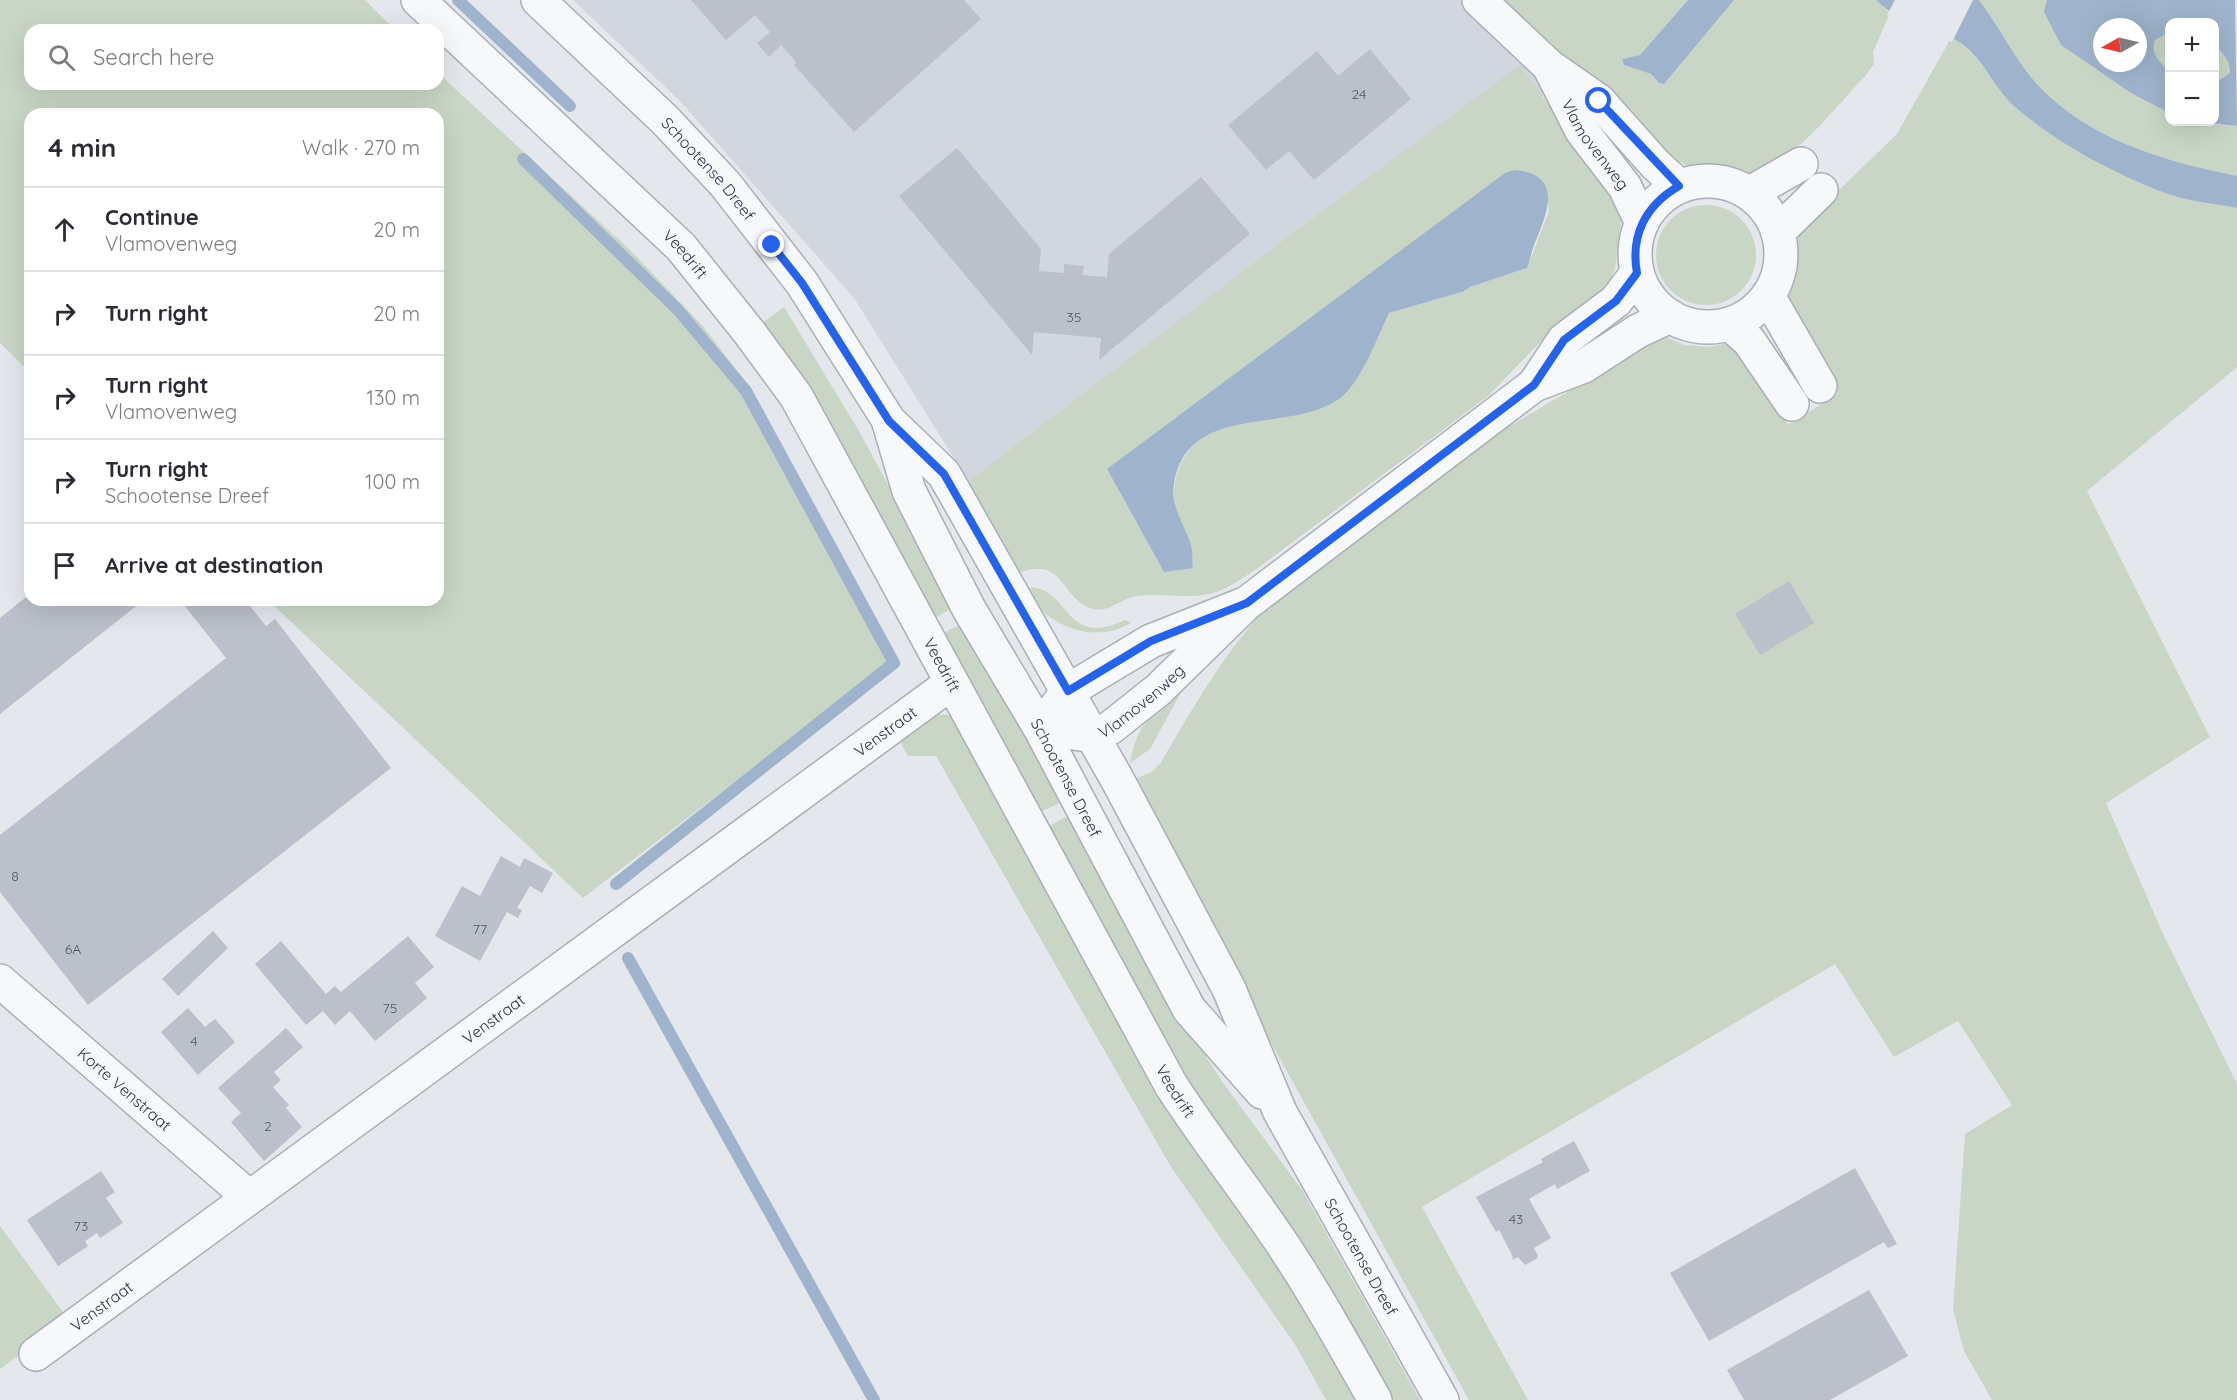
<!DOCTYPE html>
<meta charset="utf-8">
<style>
:root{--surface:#fff;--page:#f2f2f3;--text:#2b2b33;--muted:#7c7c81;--line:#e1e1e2}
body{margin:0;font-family:Quicksand,sans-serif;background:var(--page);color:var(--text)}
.controls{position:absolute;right:18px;top:18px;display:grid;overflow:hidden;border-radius:12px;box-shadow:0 6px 24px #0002}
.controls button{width:54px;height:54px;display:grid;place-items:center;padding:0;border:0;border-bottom:2px solid var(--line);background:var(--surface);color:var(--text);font:30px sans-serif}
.compass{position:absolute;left:2093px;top:18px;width:54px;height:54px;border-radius:50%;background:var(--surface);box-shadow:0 6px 24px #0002;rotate:262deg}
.stop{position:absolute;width:18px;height:18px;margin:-14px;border:4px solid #2563eb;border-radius:50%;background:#fff}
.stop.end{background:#2563eb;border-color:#fff;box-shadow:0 2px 6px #0008}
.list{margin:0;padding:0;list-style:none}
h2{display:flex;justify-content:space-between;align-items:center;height:78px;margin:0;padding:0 24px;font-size:26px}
h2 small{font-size:20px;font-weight:400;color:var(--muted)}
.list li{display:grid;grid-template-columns:39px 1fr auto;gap:18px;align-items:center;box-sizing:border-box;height:84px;padding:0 24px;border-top:2px solid var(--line)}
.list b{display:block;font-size:22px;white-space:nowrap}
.list p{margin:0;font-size:20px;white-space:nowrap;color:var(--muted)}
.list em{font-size:20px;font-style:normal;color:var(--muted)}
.icon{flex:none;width:33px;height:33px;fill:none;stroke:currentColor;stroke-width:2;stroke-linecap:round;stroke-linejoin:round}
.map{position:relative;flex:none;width:2237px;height:1400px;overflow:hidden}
.search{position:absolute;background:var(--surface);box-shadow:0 6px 24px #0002;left:24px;top:24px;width:420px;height:66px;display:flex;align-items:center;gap:15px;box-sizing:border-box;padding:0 21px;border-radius:18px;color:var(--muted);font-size:22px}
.panel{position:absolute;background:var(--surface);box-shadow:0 6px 24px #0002;left:24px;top:108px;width:420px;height:498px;border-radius:18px}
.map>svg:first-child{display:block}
</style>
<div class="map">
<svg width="2237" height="1400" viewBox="0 0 2237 1400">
<rect width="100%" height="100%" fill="#e4e7ec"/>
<path fill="#d2d6de" d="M573,0H1631L1602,41L1503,133L999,530L854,298L680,101Z"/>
<g fill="#c9d6c5" fill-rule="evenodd">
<path d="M0,0H365L395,30H30V84H438V73L630,250L702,325L746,382L895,659L583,898L268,600H438V114H30V373L0,343Z"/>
<path d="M1503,0H1688L1640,55L1622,59L1624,65L1651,74L1659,83L1664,84L1734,0H1876L1890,13L1873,52L1874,64L1866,75C1838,104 1789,169 1749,174L1686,165L1667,155Z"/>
<path d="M1979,0H2047L2054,31L2061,45L2131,93L2169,113L2170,122L2237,126V176C2164,161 2088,140 2036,83C2014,58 1999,26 1979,0Z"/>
<path d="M2169,33V71C2160,62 2150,54 2155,40Z"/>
<path d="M1951,38C1979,51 1992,85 2014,105C2057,145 2118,176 2174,195C2193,202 2216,204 2237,208V367L2087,491L2210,737L2106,803L2164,936L2237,1084V1400H1992L1964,1351L1953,1309L1965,1134L2012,1105L1958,1021L1894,1057L1835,964L1422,1207L1528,1400H1469L1160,842L1131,781L1151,772L1160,764C1196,703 1229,643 1281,593L1498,433L1579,385L1641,339L1664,336L1684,345L1709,347L1734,342L1788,425L1838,394L1791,316L1787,291L1796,243L1807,221L1897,134Z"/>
<path d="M2214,46C2224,54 2230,61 2230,73L2215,83Z"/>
<path d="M1520,65L1607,185L1622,213L1615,269L1608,284L1547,335L1488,396L1258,568C1242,578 1227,590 1209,594C1185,599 1160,593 1136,596C1121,599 1108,613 1093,609C1058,599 1067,552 1013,575L961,487L1289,236ZM1546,191L1549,211L1527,268L1470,287L1462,292L1389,313L1359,374L1201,436C1178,460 1168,484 1178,518C1185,538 1191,545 1193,567L1164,572L1107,469Z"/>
<circle cx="1706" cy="255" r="50"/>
<path d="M784,307L859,431L954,607L930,621L758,326Z"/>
<path d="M1030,587C1071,589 1064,649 1125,620L1131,623C1090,646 1047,624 1022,590Z"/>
<path d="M963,623L1062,802L1034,815L938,636Z"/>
<path d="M1184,687L1150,749L1130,763C1138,720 1153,714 1184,687Z"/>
<path d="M934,714L950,715L960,725L1277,1254L1361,1400H1326L1296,1346L1171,1167L936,756H908L898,738Z"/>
<path d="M1068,816L1177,1013L1226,1087L1302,1190L1420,1400H1387L1218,1138L1042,830Z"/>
<path d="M0,1226L68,1319L0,1369Z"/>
</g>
<g fill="#9fb4cc" fill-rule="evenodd">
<path d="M1688,0H1734L1664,84L1659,83L1651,74L1624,65L1622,59L1640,55Z"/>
<path d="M1876,0H1979C1999,26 2014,58 2036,83C2088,140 2164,161 2237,176V208C2216,204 2194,202 2174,196C2118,176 2059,145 2014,106C1993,87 1982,55 1957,41C1930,25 1898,23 1876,0Z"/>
<path d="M2047,0H2235L2237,126L2197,122H2214L2215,83L2230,73C2230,61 2224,54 2215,46L2214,22H2170L2169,33L2155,40C2150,54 2160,62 2169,71V113L2131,93L2061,45L2044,12ZM2102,27H2138V63H2102Z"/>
<path d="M1514,170C1565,174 1547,214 1534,245C1531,253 1530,261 1527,268L1470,287L1462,292L1389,313C1377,338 1361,383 1339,399C1287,435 1188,401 1174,484C1170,507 1185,525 1191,545C1193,552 1192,560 1193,568L1164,572L1107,469L1505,173Z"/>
</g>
<path fill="#e4e7ec" d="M1895,0H1973L1952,42L1887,15Z"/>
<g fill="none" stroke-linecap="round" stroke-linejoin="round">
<g stroke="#9fb4cc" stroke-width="12">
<path d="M458,0L570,106"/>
<path d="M523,159L678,310L746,391L894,663L616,884"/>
<path d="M628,958L874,1400"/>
</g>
</g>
<g fill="#bbc0ca">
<path d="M691,0H964L981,19L854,132L794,65L796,62L781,45L769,57L757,43L770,32L755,15L726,40Z"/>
<path d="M1370,49L1411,99L1314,180L1289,151L1266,170L1228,125L1317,51L1338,76Z"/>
<path d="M957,148L1041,249L1039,271L1064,273V264L1084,266L1082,275L1107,277L1109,254L1201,177L1250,234L1099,360L1101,338L1034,332L1032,355L899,196Z"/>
<path d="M1789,581L1814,623L1760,655L1735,614Z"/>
<path d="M30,594V600H138L140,603L0,714V618Z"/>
<path d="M180,600H245L266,626L275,619L391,768L88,1005L0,892V835L226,658Z"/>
<path d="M501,856L520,867L524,858L553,873L542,893L530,886L517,908L522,910L518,918L507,912L480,961L435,936L462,886L480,896Z"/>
<path d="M213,931L228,948L178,996L162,979Z"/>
<path d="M408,936L434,967L415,983L427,998L375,1041L350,1011L335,1025L323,1011L306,1025L255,964L281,941L326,994L335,986L341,992Z"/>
<path d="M188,1008L205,1027L215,1019L235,1042L198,1075L161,1032Z"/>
<path d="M286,1028L303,1047L274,1072L281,1080L273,1087L289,1105L286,1108L302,1127L264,1161L231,1122L241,1113L218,1088Z"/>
<path d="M1574,1141L1590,1171L1557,1189L1555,1184L1529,1199L1551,1238L1534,1248L1538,1256L1536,1259L1525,1265L1518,1257L1512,1260L1513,1257L1499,1230L1496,1232L1476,1197L1543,1162L1541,1159Z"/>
<path d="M1855,1168L1897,1244L1888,1248L1884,1242L1709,1341L1670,1273Z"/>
<path d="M101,1171L115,1192L106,1198L123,1223L100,1238L97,1233L85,1241L88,1246L58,1266L27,1220Z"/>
<path d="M1869,1290L1908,1356L1830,1400H1744L1727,1370Z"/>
</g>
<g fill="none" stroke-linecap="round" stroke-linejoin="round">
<g stroke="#a9aeb7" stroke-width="36">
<g id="minor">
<path id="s1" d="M418,0L681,247L749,332L796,396L1171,1085C1205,1138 1244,1187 1279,1239C1314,1291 1344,1345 1375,1400"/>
<path d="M1479,0L1549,66L1599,101L1655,164L1679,186"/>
<path id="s2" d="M1551,70L1582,131L1625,187L1642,223"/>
<circle cx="1708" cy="254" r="73"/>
<path d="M1750,193L1801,164"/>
<path d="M1778,232L1821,190"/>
<path d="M1768,296L1820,386"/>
<path d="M1730,324L1749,341L1792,404"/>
<path d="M1534,385L1564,340L1616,301L1637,273"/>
<path id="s3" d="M1247,603L1151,641L1068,691L1040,728L1094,736L1110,728L1158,690L1247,603L1534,385L1584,366L1638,331L1670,316"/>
<path id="s4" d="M0,981L249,1197"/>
<path id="s5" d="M36,1354L950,684"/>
</g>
</g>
<g stroke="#a9aeb7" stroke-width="36">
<g id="tertiary">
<path id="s6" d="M538,0L665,120L725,184L802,283L889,421L944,474L1117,779L1229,989L1280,1112L1442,1400"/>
<path id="s7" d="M889,423L909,491L969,609L1040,728L1189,1009L1262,1092"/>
</g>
</g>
<use href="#minor" stroke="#f7f8fa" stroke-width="33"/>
<use href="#tertiary" stroke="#f7f8fa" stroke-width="33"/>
</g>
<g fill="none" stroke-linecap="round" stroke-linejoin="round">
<path stroke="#2563eb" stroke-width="8" d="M772,245L802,283L889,421L944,474L1068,691L1151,641L1247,603L1534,385L1564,340L1616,301L1637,273C1630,235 1646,205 1679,186L1599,101"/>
</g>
<g text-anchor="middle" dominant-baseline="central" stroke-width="4.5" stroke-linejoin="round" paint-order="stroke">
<g font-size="14" fill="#4f5766">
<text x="1359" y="94">24</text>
<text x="1074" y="317">35</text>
<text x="15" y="876">8</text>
<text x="480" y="929">77</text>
<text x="73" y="949">6A</text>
<text x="390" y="1008">75</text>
<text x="194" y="1041">4</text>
<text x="268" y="1126">2</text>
<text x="1516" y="1219">43</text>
<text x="81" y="1226">73</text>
</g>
<g font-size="16" fill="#2b3445" stroke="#f4f6f9">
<text stroke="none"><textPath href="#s2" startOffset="87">Vlamovenweg</textPath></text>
<text stroke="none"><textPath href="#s6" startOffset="240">Schootense Dreef</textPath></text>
<text stroke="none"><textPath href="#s1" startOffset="369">Veedrift</textPath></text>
<text stroke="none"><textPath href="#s1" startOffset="855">Veedrift</textPath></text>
<text stroke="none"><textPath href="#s3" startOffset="360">Vlamovenweg</textPath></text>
<text stroke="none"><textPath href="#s5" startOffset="1053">Venstraat</textPath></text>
<text stroke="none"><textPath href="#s7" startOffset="398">Schootense Dreef</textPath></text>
<text stroke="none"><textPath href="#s5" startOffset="567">Venstraat</textPath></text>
<text stroke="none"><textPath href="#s4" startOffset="165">Korte Venstraat</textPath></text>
<text stroke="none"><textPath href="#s1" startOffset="1341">Veedrift</textPath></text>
<text stroke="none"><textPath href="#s6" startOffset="1515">Schootense Dreef</textPath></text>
<text stroke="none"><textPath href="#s5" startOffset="81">Venstraat</textPath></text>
</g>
</g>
</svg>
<div class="controls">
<button>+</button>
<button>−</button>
</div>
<svg class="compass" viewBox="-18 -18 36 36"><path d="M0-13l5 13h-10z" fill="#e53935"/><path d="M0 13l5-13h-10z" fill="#7c7c81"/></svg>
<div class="stop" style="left:1599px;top:101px"></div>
<div class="stop end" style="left:772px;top:245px"></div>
<div class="search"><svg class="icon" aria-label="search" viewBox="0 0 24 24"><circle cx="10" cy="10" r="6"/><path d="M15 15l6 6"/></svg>Search here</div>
<section class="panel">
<h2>4 min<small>Walk · 270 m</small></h2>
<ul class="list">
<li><svg class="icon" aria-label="ahead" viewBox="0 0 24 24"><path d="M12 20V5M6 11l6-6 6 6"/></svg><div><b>Continue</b><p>Vlamovenweg</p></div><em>20 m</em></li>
<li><svg class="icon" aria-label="right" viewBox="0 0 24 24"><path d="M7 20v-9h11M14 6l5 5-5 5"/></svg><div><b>Turn right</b></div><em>20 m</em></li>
<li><svg class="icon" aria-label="right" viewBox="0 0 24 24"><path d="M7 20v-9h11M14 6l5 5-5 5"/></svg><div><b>Turn right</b><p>Vlamovenweg</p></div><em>130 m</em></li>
<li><svg class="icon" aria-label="right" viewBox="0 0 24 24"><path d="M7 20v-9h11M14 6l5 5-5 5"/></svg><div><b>Turn right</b><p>Schootense Dreef</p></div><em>100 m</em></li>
<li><svg class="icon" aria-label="arrive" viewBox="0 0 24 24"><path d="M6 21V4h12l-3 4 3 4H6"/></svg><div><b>Arrive at destination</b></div></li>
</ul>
</section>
</div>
